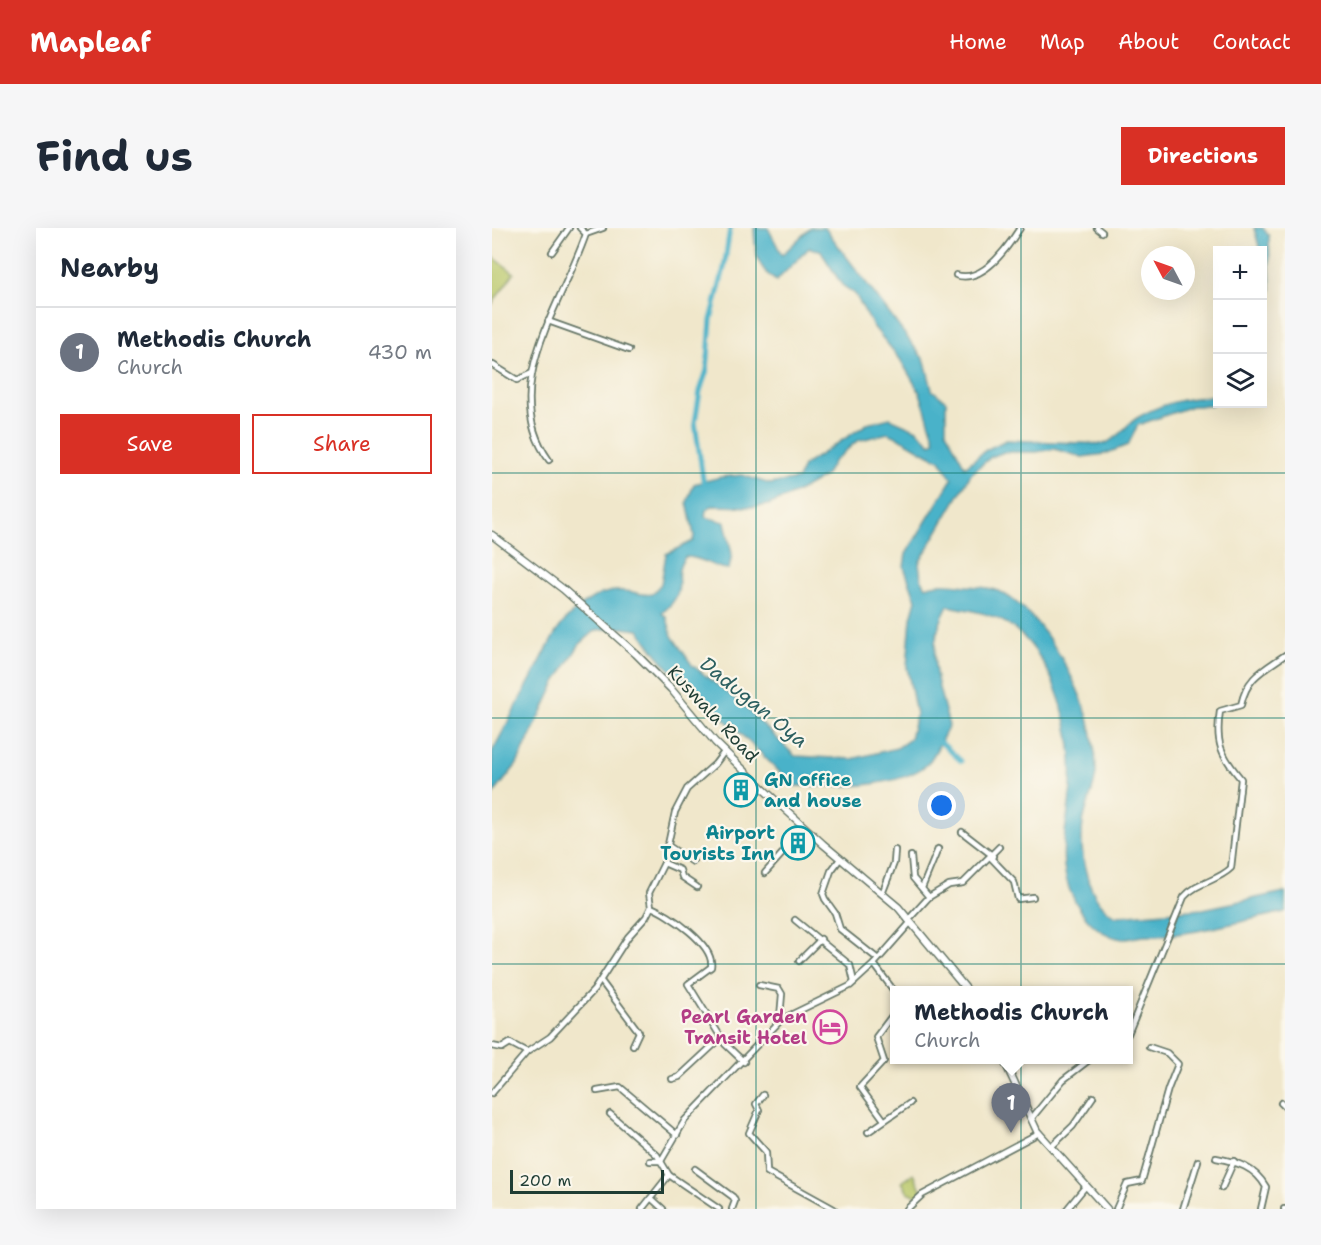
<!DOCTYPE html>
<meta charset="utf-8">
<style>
:root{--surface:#fff;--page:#f6f6f7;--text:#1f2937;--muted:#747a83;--line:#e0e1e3;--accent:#d93025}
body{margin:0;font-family:"Shantell Sans",sans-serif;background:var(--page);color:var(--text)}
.controls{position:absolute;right:18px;top:18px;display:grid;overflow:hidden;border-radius:0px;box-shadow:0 6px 24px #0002}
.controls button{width:54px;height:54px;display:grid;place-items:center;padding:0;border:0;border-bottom:2px solid var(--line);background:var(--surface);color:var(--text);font:30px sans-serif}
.compass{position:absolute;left:649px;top:18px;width:54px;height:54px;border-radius:50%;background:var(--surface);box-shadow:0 6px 24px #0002;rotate:311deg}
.scale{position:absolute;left:18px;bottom:15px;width:154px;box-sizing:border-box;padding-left:6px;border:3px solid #1f3d34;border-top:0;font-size:16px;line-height:21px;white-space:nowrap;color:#1f3d34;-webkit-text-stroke:4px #fbf7ec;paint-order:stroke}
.you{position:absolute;left:450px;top:578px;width:21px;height:21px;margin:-15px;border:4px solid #fff;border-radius:50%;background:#1a73e8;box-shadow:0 0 0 9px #1a73e833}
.badge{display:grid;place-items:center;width:39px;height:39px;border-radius:50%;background:var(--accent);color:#fff;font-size:20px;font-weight:700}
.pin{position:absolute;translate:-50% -50px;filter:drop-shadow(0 2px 3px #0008)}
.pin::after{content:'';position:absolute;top:32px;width:21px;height:18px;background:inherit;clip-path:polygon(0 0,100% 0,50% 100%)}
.popup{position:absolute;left:398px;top:758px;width:243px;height:78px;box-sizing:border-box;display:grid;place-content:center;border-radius:0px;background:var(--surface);filter:drop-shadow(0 2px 4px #0005);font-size:20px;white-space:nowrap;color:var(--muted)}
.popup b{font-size:22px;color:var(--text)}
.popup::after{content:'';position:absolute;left:50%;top:100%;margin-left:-12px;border:12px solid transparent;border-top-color:var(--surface)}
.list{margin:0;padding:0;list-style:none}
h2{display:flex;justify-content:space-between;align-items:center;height:78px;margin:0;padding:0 24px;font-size:26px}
h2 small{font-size:20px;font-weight:400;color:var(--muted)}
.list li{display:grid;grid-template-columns:39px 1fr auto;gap:18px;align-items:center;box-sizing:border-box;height:90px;padding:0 24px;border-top:2px solid var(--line)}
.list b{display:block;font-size:22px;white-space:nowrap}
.list p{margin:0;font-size:20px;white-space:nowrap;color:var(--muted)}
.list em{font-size:20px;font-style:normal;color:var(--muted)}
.actions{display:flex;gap:12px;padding:18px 24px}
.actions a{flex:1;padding:14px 0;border:2px solid var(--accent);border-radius:0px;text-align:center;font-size:21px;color:var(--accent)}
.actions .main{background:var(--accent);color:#fff}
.icon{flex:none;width:33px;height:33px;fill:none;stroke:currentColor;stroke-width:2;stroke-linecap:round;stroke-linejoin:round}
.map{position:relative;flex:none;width:793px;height:981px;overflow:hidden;border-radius:0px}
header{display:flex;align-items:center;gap:36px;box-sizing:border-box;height:84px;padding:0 30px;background:var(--accent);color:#fff}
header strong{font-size:28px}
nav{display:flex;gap:33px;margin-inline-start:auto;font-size:21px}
.intro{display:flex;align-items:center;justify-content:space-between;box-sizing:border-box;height:144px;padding:0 36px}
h1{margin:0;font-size:42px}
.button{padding:15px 27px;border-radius:0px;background:var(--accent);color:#fff;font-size:21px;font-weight:700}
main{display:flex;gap:36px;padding:0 36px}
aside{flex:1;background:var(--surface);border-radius:0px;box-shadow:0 6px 24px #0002}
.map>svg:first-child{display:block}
</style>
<header>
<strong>Mapleaf</strong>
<nav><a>Home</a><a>Map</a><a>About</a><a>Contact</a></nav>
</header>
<div class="intro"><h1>Find us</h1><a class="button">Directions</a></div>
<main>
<aside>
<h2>Nearby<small></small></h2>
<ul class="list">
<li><span class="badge" style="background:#6b7280">1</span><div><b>Methodis Church</b><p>Church</p></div><em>430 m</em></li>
</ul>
<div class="actions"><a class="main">Save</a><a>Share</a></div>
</aside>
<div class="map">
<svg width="793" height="981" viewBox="0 0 793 981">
<rect width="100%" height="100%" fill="#fbf7ec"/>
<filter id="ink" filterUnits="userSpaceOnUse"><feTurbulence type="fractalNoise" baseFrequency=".0167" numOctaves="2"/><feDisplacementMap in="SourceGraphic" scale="12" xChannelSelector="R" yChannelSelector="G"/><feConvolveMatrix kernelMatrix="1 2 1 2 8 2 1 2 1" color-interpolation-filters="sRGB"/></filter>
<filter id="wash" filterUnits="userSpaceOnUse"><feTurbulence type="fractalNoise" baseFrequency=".008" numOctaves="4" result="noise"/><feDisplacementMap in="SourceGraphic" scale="24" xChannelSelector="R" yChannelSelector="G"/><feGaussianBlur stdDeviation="1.35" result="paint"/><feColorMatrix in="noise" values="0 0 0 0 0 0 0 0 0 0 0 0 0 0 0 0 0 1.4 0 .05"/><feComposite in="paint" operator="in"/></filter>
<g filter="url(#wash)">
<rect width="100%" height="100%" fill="#f0e7cb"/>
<g fill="#bac86b" stroke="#6c8250" stroke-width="1.5">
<path d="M0,28L22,45L0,76Z"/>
<path d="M422,946L431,965L425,968L416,964L410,954Z"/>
</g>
<g fill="#4ab2c9" stroke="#34787e" stroke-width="1.5" fill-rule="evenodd">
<path d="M262,0H276L290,27L318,0H333L433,133L440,162L454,173V203L473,239L494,222L514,212L612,216C629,209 631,199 645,190C666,177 693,169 718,169L725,162V173L719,178H700L646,197L636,217L613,226L590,229L562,221L544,224H512L499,229L479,246L427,335L429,350L434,359C447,354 461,356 474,358C484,359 497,359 506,363C551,383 595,466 601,513C603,523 604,535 604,545C602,562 594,578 591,594C587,625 594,673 624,688L711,681L793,664V684C748,693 700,708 654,708C647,708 638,711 631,711C598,707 575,669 572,638C569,611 578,583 579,556C582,504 565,437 524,402C505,386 479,382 456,378C431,422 446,453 457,498C450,509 443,530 433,538C401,562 339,558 301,558C280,536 257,513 234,493C199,460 174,444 147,402L130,400L104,402L87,417L64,454L25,536L0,568V524L63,406C78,383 103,361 132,363C142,363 149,368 160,366L169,356L174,326L201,313L202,307L195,274L202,256L229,249L250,247L278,256L306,251L311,238L375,196L398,190L425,202L439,216L443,212L428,165L408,131L381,98L363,66L350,57L328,22L317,20L284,53C264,39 263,24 262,0ZM396,205C415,212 429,225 448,232L460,251L414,326L412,339L424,372L419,390L415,439L424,486L418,511L405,520L360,531L303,528L250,476L200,437L180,408L175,390L170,385C201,359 176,352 193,329C210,328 220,341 237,341L240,326L233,294L213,289L214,282L220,278L263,279L276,277L302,266L333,248L341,234L365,213Z"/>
<path d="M762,0H771L777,8L779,63L771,70L770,22H768Z"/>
</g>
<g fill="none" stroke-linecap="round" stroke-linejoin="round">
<g stroke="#4ab2c9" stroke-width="5">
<path d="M212,258L203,194L208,163L215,142L219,92L232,40L238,0"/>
<path d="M443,509L469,533"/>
</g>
</g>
</g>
<g filter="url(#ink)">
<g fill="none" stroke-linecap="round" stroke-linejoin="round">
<g stroke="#687869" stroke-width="8">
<g id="street">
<path d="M605,0L610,4"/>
<path d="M94,6L111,0"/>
<path d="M60,24L77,0"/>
<path d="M464,47C491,56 516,19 528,0"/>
<path d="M56,93L137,122"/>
<path d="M1,137L25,152L40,145"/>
<path d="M57,232C5,160 71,75 94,6L88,0"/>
<path d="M470,604L501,628"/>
<path d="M175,617L201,634"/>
<path d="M419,628L421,650L437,669"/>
<path d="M499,630L522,654L526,671L541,669"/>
<path d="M348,631L339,643L331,666L333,671L343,685L348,701L386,731"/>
<path d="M172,635L188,642L190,649L205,659"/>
<path d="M273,645L313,600"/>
<path d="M430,660L446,621"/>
<path d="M390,666L402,635L403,622"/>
<path d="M159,679C177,686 223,717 219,739L196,756L233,816L252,834"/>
<path d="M303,692L358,737L362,754"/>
<path d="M416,692L437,669L457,657L471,655L507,619"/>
<path d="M307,733L329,711"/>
<path d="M382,736L402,763"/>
<path d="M109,753L147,804L141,817"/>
<path d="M267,757L287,761L290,766L288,789L290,791"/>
<path d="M636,806L692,669C705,654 726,653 739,640L749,551C729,527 723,515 728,483L749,477C755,449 770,443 793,427"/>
<path d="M0,818L10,820L18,815L35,824"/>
<path d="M180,851L187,849L229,810"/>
<path d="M105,863L128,859L185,907"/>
<path d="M0,865L35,824L58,809L102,762L136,709L154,689L159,679L157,665L172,635L183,584L195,561L223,536L232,524"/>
<path d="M271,867L264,876L267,882L257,905L274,924L275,944L342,981"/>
<path d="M789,875L793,879"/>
<path d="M118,886L165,927L177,947L227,981"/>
<path d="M539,891L571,852L597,832"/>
<path d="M392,892L368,859L392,833L384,809L402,785"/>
<path d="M376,904L418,875"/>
<path d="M559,919L581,898L601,869"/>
<path d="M724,930C745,934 763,939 774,959L769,981"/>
<path d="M158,933H169L193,892L290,791L358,758L382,736L418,695"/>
<path d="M203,941L241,969L243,973L240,981"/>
<path d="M730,960L742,933"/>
<path d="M159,970L171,981"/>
<path d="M150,981L177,947"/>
<path d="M415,981L430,967L547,905"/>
<path d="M575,981L593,959"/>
<path d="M624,981L635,956L650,953L676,861L686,836L675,825L657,819"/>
<path d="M691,981L706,933"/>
<path d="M792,981H793"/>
</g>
</g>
<g stroke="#687869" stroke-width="9">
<g id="secondary">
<path d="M0,307L71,361L144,426L179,461L223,514L269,559L331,616L406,679L475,762"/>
<path d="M512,832L545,903L615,981"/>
</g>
</g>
<use href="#street" stroke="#fff" stroke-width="4.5"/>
<use href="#secondary" stroke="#fff" stroke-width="6"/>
</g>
</g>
<path fill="none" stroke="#0f766e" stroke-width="1.5" stroke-opacity="0.55" d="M264,0V981M529,0V981M0,245H793M0,490H793M0,736H793"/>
<defs>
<g id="building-ring" transform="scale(1.725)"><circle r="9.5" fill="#fbf7ec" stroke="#0f9aa8" stroke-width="1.5"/><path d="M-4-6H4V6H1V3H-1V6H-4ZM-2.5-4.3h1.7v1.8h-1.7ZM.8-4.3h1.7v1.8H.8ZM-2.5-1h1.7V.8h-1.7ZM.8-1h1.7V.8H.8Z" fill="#0f9aa8"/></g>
<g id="hotel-ring" transform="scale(1.725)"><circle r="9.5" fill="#fbf7ec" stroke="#d1479c" stroke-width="1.5"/><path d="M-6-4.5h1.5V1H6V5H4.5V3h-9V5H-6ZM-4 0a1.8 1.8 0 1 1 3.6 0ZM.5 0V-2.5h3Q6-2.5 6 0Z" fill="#d1479c"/></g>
</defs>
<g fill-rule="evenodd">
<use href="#building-ring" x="249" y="562"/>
<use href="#building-ring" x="306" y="615"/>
<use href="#hotel-ring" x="338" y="799"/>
</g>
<g text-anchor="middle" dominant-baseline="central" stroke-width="4.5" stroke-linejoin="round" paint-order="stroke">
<g font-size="18" fill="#1f3d34" stroke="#fbf7ec">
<text transform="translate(221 486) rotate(47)">Kuswala Road</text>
</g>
<g font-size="18" font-weight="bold" fill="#0d838f" stroke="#fbf7ec" text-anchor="start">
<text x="272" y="552">GN office<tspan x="272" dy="21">and house</tspan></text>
<text x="283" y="605" text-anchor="end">Airport<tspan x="283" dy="21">Tourists Inn</tspan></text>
</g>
<g font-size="18" font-weight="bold" fill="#b23c85" stroke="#fbf7ec" text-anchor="end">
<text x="315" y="789">Pearl Garden<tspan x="315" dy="21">Transit Hotel</tspan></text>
</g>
<g font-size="20" font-style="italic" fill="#2c6061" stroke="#fbf7ec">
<text transform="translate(262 474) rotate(39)">Dadugan Oya</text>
</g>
</g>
</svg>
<div class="controls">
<button>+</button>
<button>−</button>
<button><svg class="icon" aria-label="layers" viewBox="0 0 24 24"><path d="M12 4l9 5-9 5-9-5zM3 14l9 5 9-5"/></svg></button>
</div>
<svg class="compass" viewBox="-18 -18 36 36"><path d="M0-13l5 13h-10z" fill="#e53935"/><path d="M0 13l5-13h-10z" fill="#747a83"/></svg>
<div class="scale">200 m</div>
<div class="you"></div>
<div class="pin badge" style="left:519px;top:905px;background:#6b7280">1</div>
<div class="popup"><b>Methodis Church</b>Church</div>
</div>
</main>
